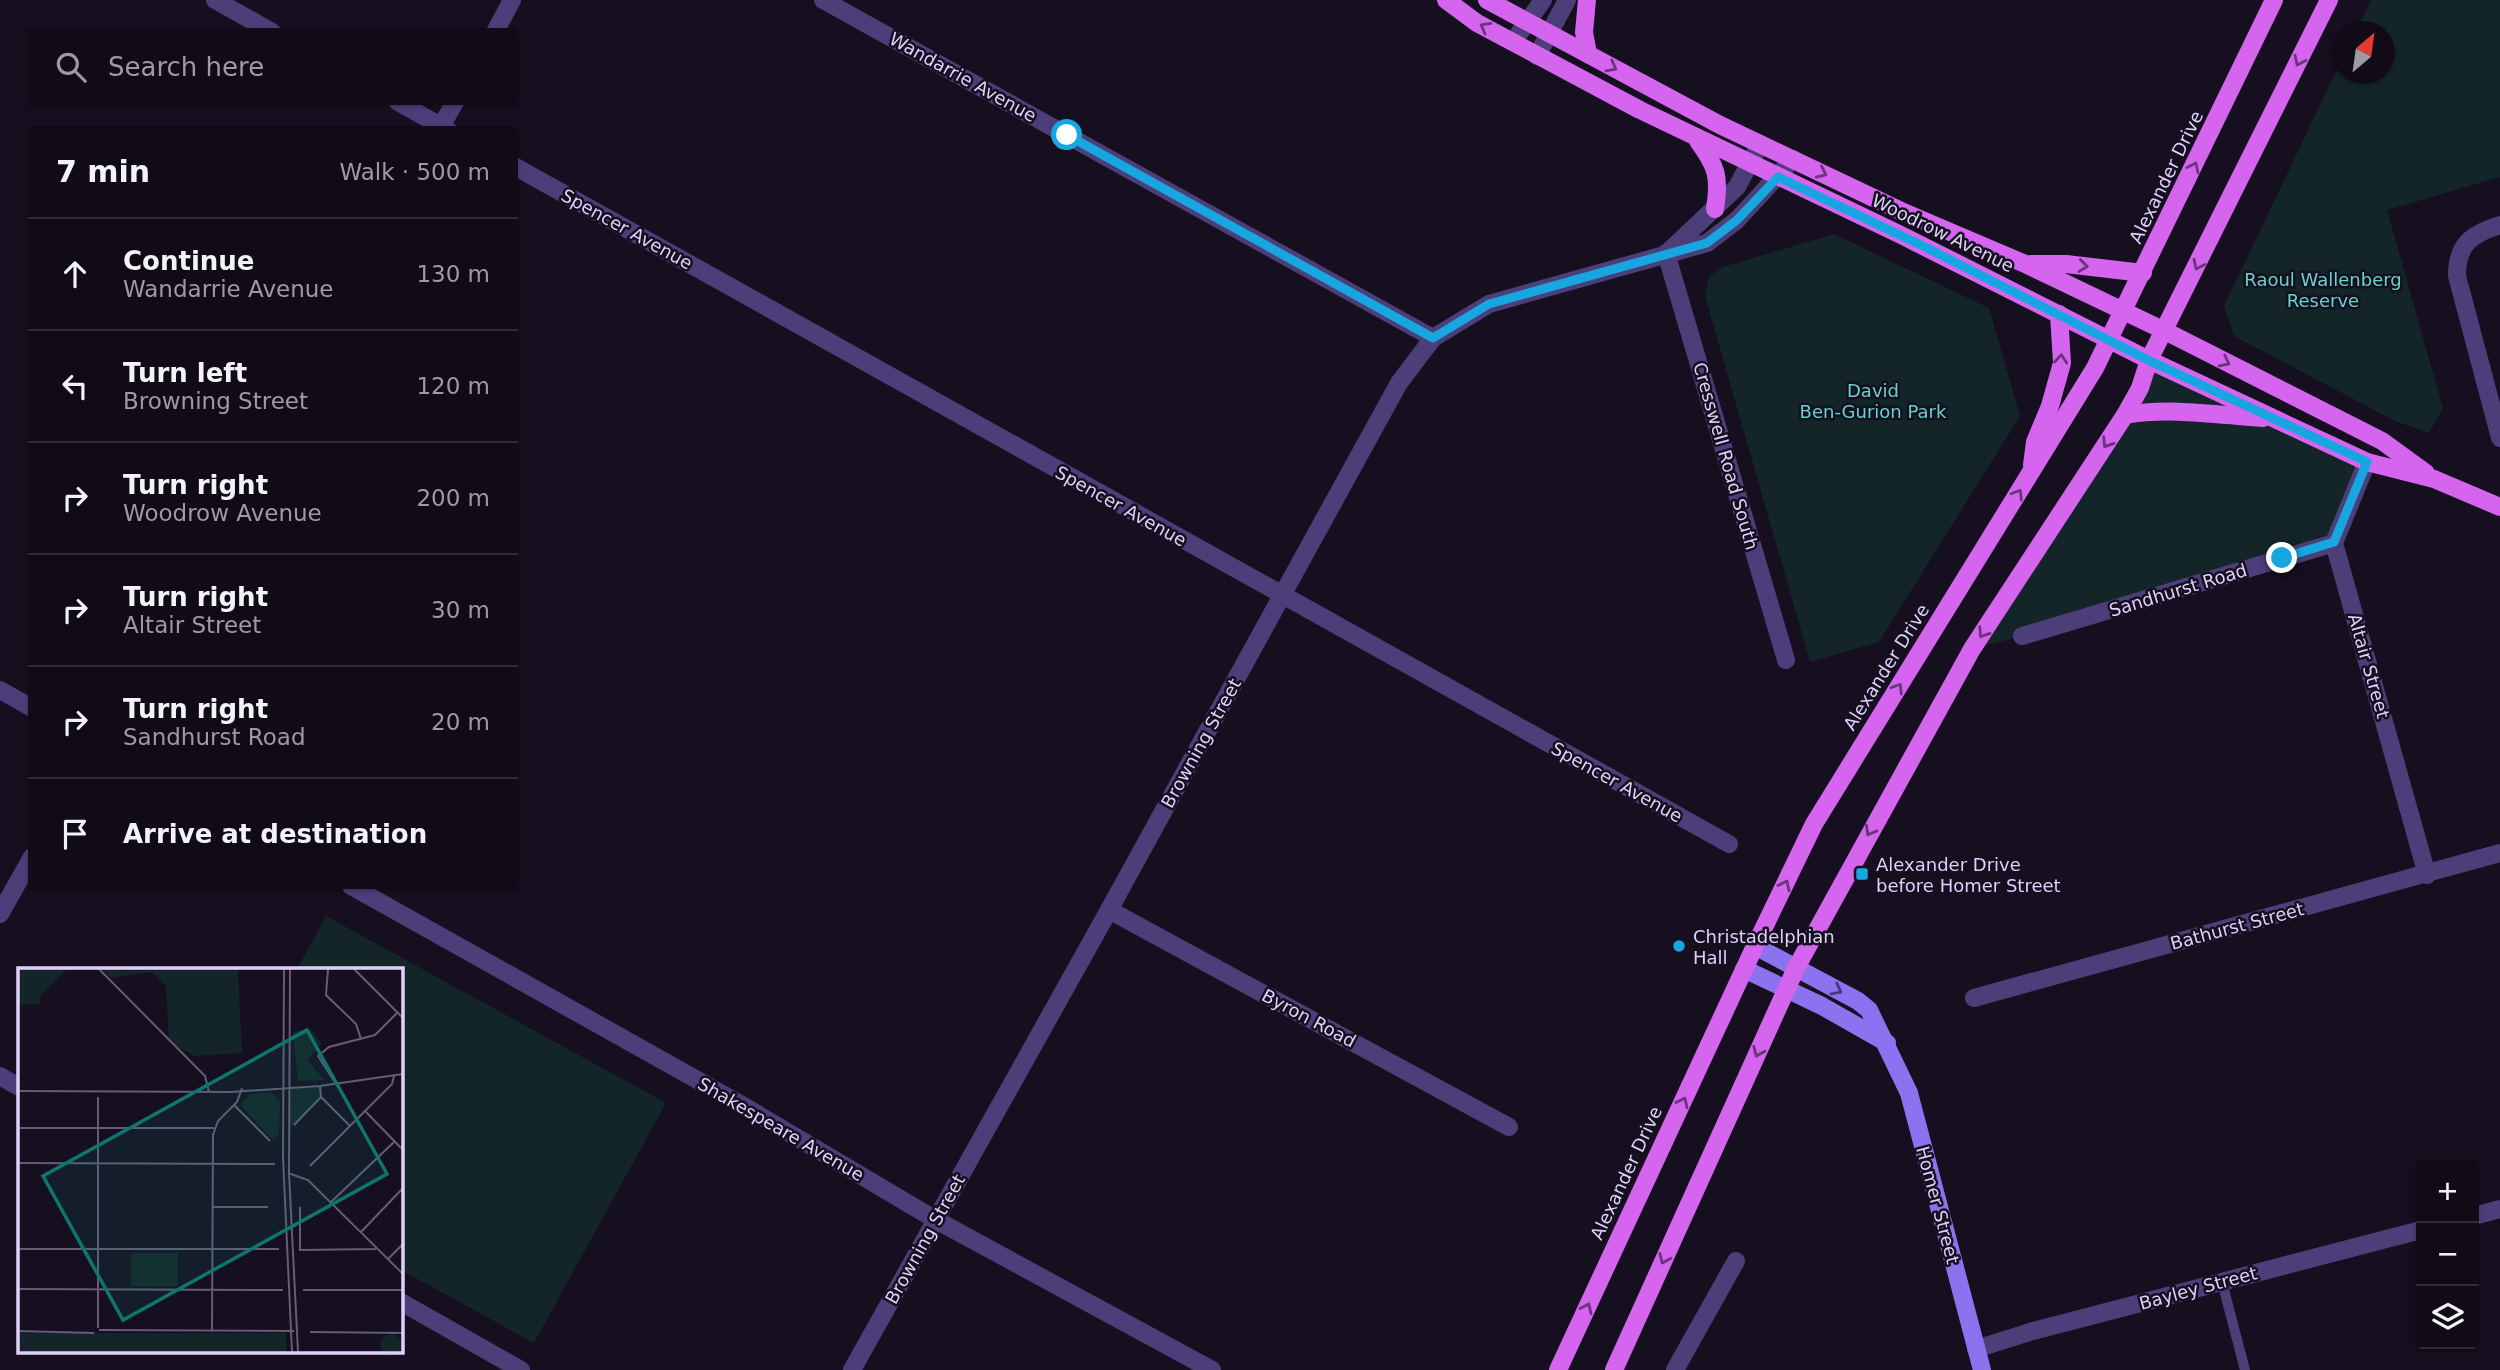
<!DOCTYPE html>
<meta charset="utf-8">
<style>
:root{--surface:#100b17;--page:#1e1924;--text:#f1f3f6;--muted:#9c9ba1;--line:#302b36}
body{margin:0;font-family:"DejaVu Sans",sans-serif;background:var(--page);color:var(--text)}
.controls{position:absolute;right:21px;bottom:21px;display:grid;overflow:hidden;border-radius:7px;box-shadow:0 2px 5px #0004}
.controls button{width:63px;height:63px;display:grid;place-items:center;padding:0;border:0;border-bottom:2px solid var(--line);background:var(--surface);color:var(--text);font:35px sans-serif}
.compass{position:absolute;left:2332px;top:21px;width:63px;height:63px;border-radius:50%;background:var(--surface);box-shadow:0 2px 5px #0004;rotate:29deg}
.stop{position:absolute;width:21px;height:21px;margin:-16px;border:5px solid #17a6e0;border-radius:50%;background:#fff}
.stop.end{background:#17a6e0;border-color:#fff;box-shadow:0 2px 7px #0008}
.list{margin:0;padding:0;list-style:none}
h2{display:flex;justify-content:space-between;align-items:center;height:91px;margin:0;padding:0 28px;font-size:30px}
h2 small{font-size:23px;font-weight:400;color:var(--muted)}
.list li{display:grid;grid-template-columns:46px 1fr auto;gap:21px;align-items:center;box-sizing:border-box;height:112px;padding:0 28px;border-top:2px solid var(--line)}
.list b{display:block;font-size:26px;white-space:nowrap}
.list p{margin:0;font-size:23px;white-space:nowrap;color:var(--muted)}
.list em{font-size:23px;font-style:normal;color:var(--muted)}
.icon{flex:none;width:38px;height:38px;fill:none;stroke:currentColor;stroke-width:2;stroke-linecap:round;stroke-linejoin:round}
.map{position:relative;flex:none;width:2500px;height:1370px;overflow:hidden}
.search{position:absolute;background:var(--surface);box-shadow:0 2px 5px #0004;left:28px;top:28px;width:490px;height:77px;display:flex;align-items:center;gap:18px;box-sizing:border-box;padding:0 24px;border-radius:7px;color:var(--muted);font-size:26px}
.panel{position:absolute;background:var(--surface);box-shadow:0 2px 5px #0004;left:28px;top:126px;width:490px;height:763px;border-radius:7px}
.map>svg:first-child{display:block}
</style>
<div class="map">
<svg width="2500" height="1370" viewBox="0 0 2500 1370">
<rect width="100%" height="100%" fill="#150f1f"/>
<g fill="#132528">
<path d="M2371,0H2500V177L2387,210L2443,408L2429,433L2395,421L2234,336L2224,306L2342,59V74H2384V32L2356,31Z"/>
<path d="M1834,234L1989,308L2020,416L1879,642L1810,662L1705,296L1709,277L1723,267Z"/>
<path d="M2149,360L2367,462L2334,543L2022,636L1972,649Z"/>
<path d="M326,916L666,1103L534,1343L401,1270V969H297Z"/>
</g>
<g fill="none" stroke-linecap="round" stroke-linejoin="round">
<path stroke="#4c3f79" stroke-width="10" d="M2222,1282L2245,1370"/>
<g stroke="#4c3f79" stroke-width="18">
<path d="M215,0L272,32"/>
<path d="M823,0L1433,338"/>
<path d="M495,32L512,0"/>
<path d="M1513,42L1543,0"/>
<path d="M1537,56L1567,0"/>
<path d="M398,102L448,130"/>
<path d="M439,130L455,102"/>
<path d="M514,166L1729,844"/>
<path d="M2500,225C2471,234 2457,244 2457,276L2500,438"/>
<path d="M1669,251L1737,187L1760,144"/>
<path d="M1666,253L1786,660"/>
<path d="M2367,462L2334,543L2427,875"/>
<path d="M2022,636L2334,543"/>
<path d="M0,690L32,708"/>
<path d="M351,886L742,1105L936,1220L1212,1370"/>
<path d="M1109,910L1509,1127"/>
<path d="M0,914L32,857"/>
<path d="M1974,998L2500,853"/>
<path d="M0,1076L19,1087"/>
<path d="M2474,1216L2500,1209"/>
<path d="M401,1302L521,1370"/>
<path d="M1976,1349L2033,1331L2421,1230"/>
<path d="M852,1370L1109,910L1399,383L1433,338L1489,304L1707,243L1737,220L1793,159"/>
<path d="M1675,1370L1736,1261"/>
</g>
<g stroke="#8d72f0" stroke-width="18">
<path d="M1755,946L1858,1001L1869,1010L1909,1093L1982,1370"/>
<path d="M1744,969L1822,1006L1887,1043"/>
</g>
<g stroke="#d564ef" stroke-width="18">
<path d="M1446,0L1477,23L1640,110L1901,235L2149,360L2367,462L2434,479L2500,507"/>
<path d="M1487,0L1720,125L1901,211L2023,263L2165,331L2382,441L2426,473"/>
<path d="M1587,0L1584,32L1588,54"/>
<path d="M1698,141C1717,167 1720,177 1715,209"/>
<path d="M2030,264H2066L2143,273"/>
<path d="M2125,415C2170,407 2218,415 2263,418"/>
<path d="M2032,465L2035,442L2050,406L2062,363L2059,314"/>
<path d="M1558,1370L1755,946L1814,824L2095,368L2274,0"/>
<path d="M1614,1370L1796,968L1972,649L2125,415L2140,388L2149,360L2329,0"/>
</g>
</g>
<defs><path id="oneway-chevron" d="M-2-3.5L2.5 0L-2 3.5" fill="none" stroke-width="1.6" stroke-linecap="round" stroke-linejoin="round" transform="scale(1.75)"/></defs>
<g stroke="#6b357d">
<use href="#oneway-chevron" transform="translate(1485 27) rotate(-151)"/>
<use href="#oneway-chevron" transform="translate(2299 61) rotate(116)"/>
<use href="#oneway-chevron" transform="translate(1612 67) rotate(28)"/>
<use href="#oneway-chevron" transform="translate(2194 167) rotate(-64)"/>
<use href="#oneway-chevron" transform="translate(1822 173) rotate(25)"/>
<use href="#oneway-chevron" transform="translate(2198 265) rotate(116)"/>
<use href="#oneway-chevron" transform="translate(2083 266) rotate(7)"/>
<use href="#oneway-chevron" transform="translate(2061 359) rotate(-85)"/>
<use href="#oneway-chevron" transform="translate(2225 362) rotate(27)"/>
<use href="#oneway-chevron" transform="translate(2107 443) rotate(123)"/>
<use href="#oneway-chevron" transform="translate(2018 494) rotate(-58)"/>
<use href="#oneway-chevron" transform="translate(1983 633) rotate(123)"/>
<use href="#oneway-chevron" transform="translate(1898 688) rotate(-58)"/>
<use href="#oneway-chevron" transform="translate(1870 831) rotate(119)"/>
<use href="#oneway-chevron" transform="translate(1785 885) rotate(-64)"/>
<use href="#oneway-chevron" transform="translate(1758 1052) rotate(114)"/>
<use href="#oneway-chevron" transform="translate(1683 1102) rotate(-65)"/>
<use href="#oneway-chevron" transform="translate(1664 1259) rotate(114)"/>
<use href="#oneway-chevron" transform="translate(1587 1308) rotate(-65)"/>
</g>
<use stroke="#453773" href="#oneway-chevron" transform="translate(1837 990) rotate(28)"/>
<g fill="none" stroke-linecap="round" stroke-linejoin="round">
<path stroke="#17a6e0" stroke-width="9" d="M1067,135L1433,338L1489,304L1707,243L1737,220L1778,177L1925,247L2148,360L2367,462L2334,542L2282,558"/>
</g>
<g fill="#17a6e0" stroke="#150f1f" stroke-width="2.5">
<rect x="1855" y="867" width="14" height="14" rx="3.5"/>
<circle cx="1679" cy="946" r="7"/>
</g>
<g text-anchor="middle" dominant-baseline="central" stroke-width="5" stroke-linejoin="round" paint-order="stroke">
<g font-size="18" fill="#ded1fa" stroke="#150f1f">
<text transform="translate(963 77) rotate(29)">Wandarrie Avenue</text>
<text transform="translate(2166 177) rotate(-64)">Alexander Drive</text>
<text transform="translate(627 229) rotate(29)">Spencer Avenue</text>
<text transform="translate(1943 233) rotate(26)">Woodrow Avenue</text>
<text transform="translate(1726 456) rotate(74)">Cresswell Road South</text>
<text transform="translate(1121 506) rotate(29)">Spencer Avenue</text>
<text transform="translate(2178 590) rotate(-17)">Sandhurst Road</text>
<text transform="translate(2369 666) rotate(74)">Altair Street</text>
<text transform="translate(1886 667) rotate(-58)">Alexander Drive</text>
<text transform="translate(1201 743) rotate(-61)">Browning Street</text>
<text transform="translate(1617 782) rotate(29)">Spencer Avenue</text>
<text transform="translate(2237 926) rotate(-15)">Bathurst Street</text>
<text transform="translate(1309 1018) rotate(28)">Byron Road</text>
<text transform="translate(781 1129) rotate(30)">Shakespeare Avenue</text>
<text transform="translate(1626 1173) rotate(-65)">Alexander Drive</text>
<text transform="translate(1938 1205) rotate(75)">Homer Street</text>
<text transform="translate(925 1239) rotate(-61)">Browning Street</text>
<text transform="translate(2198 1288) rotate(-15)">Bayley Street</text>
</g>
<g font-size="18" fill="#65d2cc" stroke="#150f1f">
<text x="2323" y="279">Raoul Wallenberg<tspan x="2323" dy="21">Reserve</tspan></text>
<text x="1873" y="390">David<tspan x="1873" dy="21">Ben-Gurion Park</tspan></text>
</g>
<g font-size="18" fill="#ded1fa" stroke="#150f1f" text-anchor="start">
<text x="1876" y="864">Alexander Drive<tspan x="1876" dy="21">before Homer Street</tspan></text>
<text x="1693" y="936">Christadelphian<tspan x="1693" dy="21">Hall</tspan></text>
</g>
</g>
<g transform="translate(18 968)">
<rect width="385" height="385" fill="#150f1f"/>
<path d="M0,1H49L22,28V36L0,37ZM84,1H220L224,85L176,88L151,74L148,18L133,4L93,10ZM293,61L304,76L289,91L306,112L280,113L275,63ZM302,118L303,129L271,161L273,121ZM253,124L262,134L261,166L255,172L222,137L232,126ZM113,285H160V318H113ZM0,365H268V384H0ZM362 377a11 11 0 1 1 22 0a11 11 0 1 1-22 0Z" fill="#132528"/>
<path fill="none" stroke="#655d77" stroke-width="2" d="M81,1L187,108L191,124M266,1L265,189L274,384M272,1L271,205L280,384M310,1L308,27L338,56L343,71M336,1L385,50M318,116L300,88L311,79L357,67L379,45M302,118L303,129L332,158M0,123L212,124L302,118L385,106M80,129V360M216,137L252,173M347,143L385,182M276,157L303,129M0,160H196M0,195L257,196M292,198L374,116L376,108M270,205L290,212L385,306M312,235L376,174M195,239H250M282,239V282L358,281M343,264L385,220M0,281H261M370,291L385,276M0,321L265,322M285,322H385M81,362L276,363M0,363L76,365M194,364L195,167L200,153L219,134L224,120M292,364L385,365"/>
<path fill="#0f766e" fill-opacity="0.15" stroke="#0f766e" stroke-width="3.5" d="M289,62L369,206L105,352L25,208Z"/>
<rect width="385" height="385" fill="none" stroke="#ded1fa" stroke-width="3.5"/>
</g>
</svg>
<div class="controls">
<button>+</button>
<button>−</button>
<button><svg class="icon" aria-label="layers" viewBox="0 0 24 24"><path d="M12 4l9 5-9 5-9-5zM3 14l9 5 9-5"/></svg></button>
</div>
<svg class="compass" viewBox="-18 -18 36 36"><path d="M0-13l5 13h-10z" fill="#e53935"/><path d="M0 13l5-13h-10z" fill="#9c9ba1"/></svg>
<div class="stop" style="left:1067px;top:135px"></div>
<div class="stop end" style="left:2282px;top:558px"></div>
<div class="search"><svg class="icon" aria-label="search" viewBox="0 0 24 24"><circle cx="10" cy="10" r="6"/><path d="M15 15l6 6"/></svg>Search here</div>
<section class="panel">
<h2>7 min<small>Walk · 500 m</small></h2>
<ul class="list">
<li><svg class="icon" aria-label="ahead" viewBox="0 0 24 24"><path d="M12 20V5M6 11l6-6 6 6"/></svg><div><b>Continue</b><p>Wandarrie Avenue</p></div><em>130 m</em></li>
<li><svg class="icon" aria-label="left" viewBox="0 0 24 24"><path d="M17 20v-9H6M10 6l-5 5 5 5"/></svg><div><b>Turn left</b><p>Browning Street</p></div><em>120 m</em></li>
<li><svg class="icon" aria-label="right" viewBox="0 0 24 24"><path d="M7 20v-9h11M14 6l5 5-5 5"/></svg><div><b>Turn right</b><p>Woodrow Avenue</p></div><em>200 m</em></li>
<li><svg class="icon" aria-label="right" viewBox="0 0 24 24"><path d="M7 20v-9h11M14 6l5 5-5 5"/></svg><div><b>Turn right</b><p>Altair Street</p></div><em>30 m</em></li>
<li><svg class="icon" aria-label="right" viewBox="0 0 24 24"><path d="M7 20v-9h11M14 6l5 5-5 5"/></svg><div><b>Turn right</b><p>Sandhurst Road</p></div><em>20 m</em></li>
<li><svg class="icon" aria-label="arrive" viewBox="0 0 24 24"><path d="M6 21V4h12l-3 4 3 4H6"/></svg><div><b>Arrive at destination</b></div></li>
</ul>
</section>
</div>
